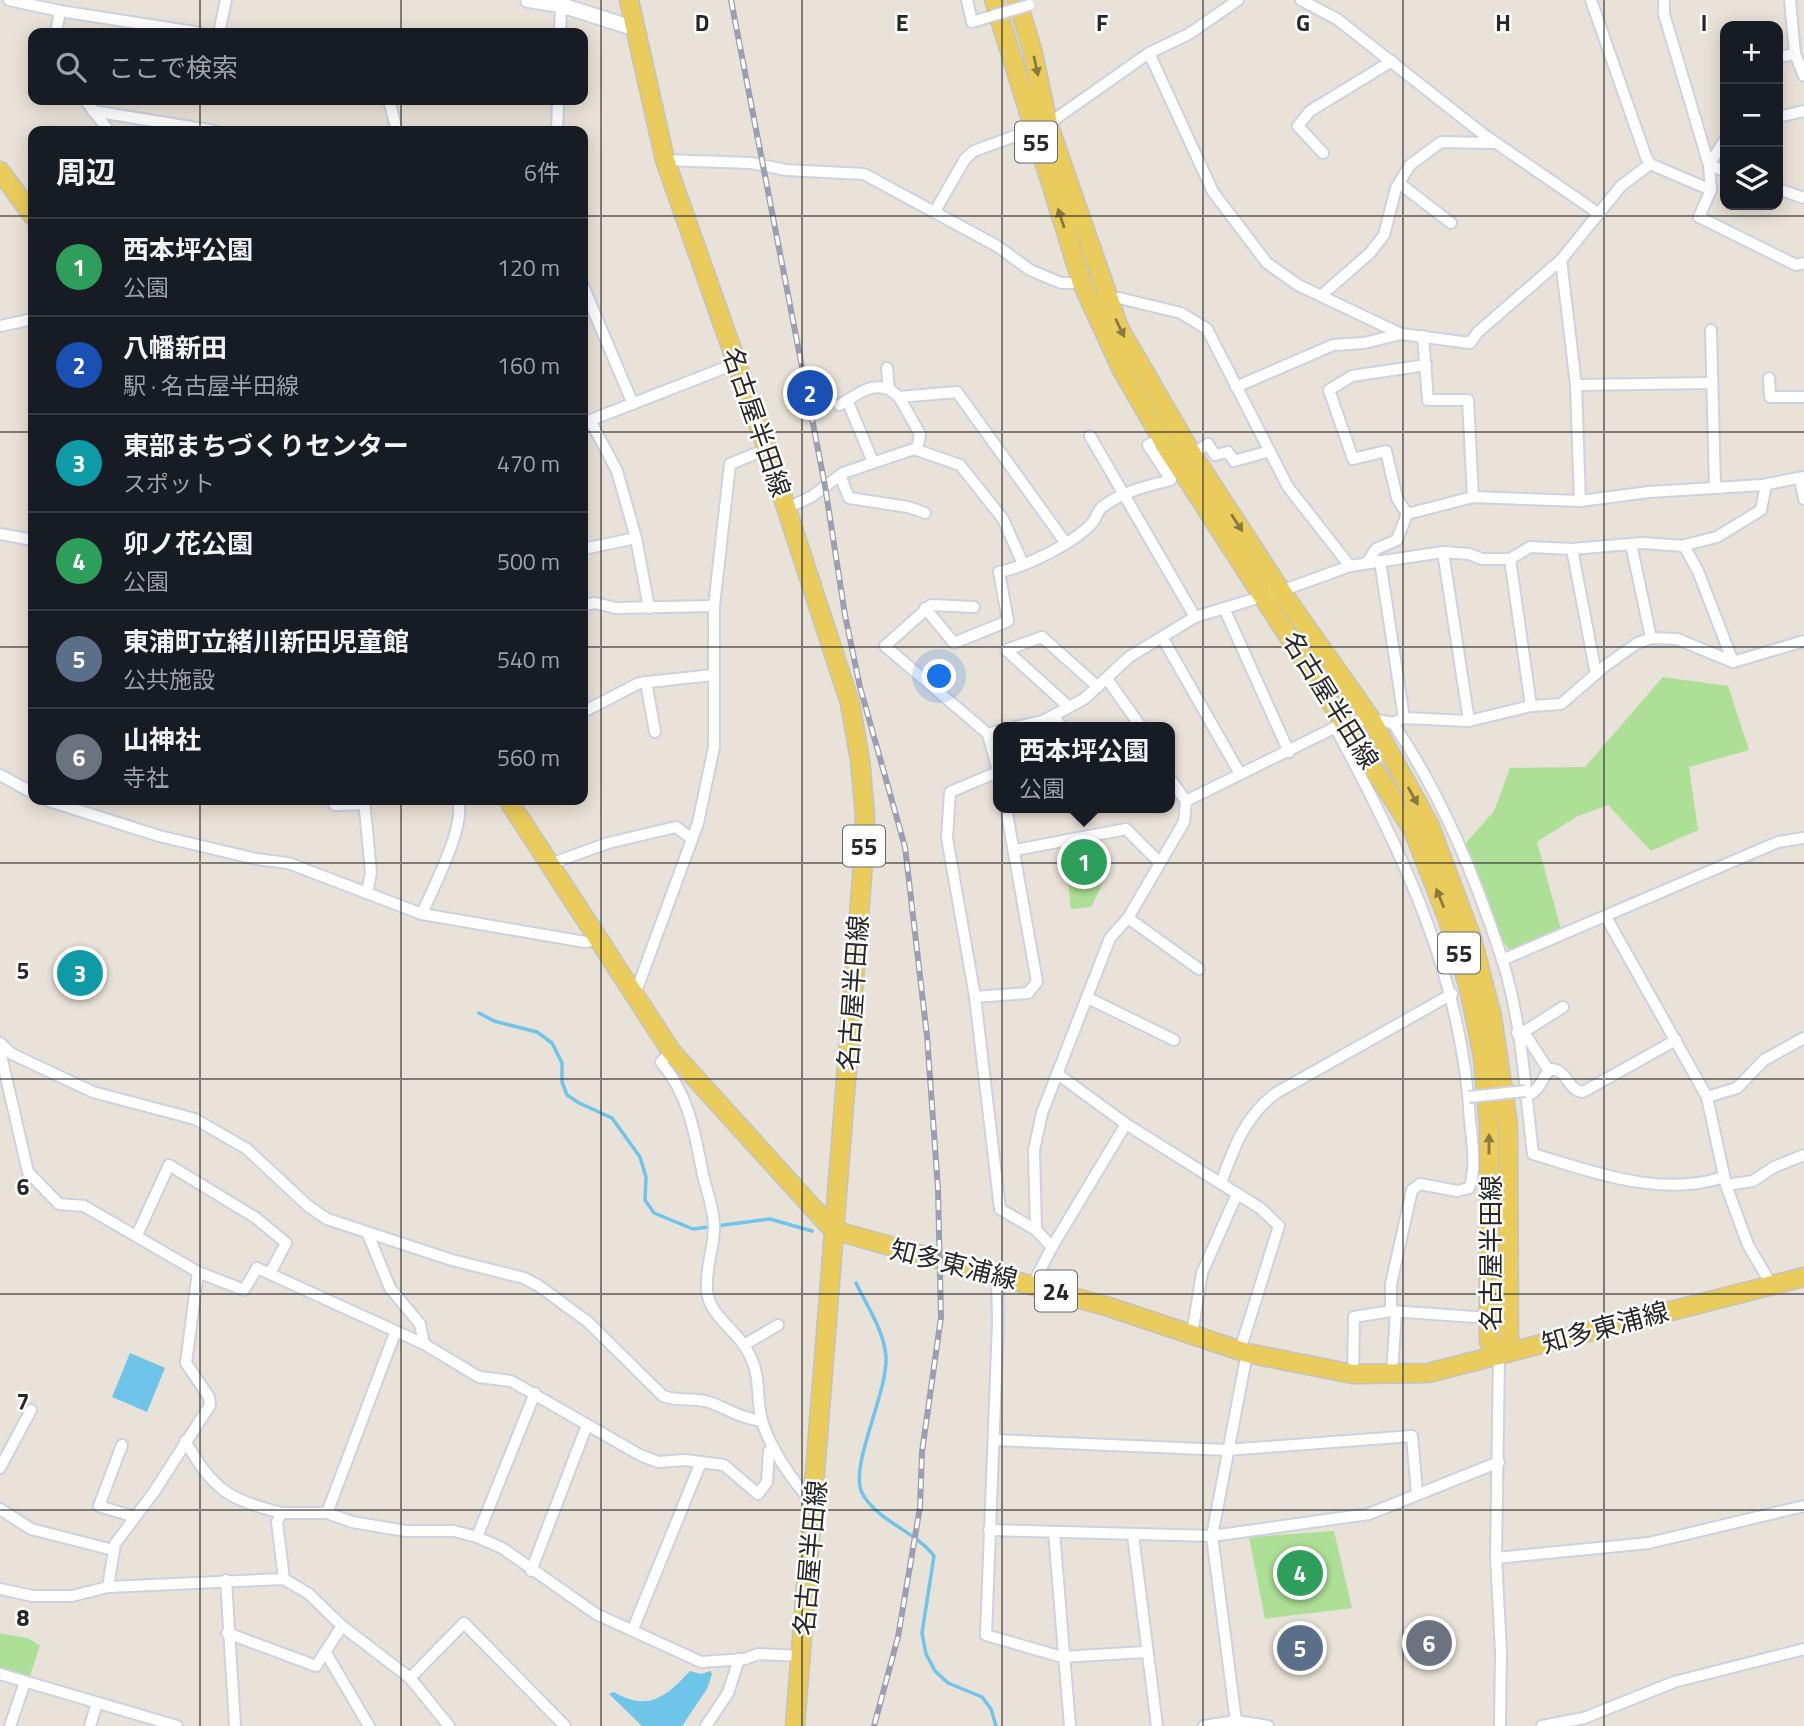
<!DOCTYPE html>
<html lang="ja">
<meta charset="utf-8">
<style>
:root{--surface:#171b24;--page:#20242c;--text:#f1f3f6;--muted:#9ea1a6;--line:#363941;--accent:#ea580c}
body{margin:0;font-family:"Titillium Web","Noto Sans JP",sans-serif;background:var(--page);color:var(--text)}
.controls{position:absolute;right:21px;top:21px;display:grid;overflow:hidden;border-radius:14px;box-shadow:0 4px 18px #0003}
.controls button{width:63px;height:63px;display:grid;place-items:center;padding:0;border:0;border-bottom:2px solid var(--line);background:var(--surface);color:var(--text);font:35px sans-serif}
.you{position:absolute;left:940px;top:677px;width:24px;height:24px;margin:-18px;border:5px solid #fff;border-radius:50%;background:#1a73e8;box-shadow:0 0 0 10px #1a73e833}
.badge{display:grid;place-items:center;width:46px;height:46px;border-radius:50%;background:var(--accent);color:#fff;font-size:23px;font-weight:700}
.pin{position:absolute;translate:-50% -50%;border:4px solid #fff;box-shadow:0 2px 7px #0006}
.popup{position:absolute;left:993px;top:722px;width:182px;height:91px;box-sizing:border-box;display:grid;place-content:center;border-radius:14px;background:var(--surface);filter:drop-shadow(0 2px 5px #0005);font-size:23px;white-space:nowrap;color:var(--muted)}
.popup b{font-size:26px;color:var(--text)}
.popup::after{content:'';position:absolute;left:50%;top:100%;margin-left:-14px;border:14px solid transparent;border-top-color:var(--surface)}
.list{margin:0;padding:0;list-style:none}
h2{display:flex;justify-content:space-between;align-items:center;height:91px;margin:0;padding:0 28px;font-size:30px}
h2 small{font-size:23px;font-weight:400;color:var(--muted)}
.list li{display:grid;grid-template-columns:46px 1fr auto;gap:21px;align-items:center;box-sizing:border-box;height:98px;padding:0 28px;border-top:2px solid var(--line)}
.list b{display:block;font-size:26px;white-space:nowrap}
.list p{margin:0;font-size:23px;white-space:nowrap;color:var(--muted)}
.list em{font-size:23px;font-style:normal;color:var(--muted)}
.icon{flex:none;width:38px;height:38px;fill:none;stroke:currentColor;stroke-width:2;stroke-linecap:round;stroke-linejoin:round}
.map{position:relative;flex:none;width:1804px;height:1726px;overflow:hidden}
.search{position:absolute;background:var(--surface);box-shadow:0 4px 18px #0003;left:28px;top:28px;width:560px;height:77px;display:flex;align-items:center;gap:18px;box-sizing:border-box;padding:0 24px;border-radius:14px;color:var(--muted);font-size:26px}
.panel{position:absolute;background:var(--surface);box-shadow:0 4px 18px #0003;left:28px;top:126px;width:560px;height:679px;border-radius:14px}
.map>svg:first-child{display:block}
</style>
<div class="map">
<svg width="1804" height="1726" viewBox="0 0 1804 1726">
<rect width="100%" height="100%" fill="#e9e2d8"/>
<g fill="#addf96">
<path d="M1663,677L1728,686L1749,750L1689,767L1698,830L1651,851L1608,805L1576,817L1537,842L1562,933L1512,953L1496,932L1466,843L1494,811L1510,768L1585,767Z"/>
<path d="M1099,841L1105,879L1091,907L1071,909L1064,846Z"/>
<path d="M1334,1531L1352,1608L1265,1619L1249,1537Z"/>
<path d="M0,1633L27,1638L40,1645L30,1676L0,1667Z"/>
</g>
<g fill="#6ec5e9">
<path d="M130,1353L165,1368L147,1412L112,1397Z"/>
<path d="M690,1671L701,1674L710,1671L712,1674L707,1689L682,1726H642L609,1694L614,1692C648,1712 666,1697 690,1671Z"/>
</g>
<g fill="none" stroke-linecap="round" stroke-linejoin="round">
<g stroke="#6ec5e9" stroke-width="3.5">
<path d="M479,1013L494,1021L537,1032L552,1043L562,1063V1082L567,1095L579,1103L612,1118L640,1157L646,1177L645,1200L654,1213L693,1229L770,1219L812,1231"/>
<path d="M856,1283C867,1306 885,1332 886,1358C887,1395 849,1467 862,1493C877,1521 915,1531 934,1556L922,1633L926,1654L935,1671L948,1683L982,1697L991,1709L996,1726"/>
</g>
<g stroke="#ced1e0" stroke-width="14">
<g id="minor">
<path d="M9,0L60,11L201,33"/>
<path d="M967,0L972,22L992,16"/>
<path d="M1301,0L1337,19L1483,134L1598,213"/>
<path d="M1591,0L1646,157L1650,164L1711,190"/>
<path d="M1664,0V14L1709,165L1711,190L1699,217L1796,265L1804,263"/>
<path d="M56,33L60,11"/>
<path d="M219,33L226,0"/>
<path d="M560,33L561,5"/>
<path d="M1149,53L1213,192L1267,263L1298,285L1401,334"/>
<path d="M1795,54L1804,76"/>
<path d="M1778,57L1795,54L1790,0"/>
<path d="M85,100L109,131"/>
<path d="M389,100L397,131"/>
<path d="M93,111L215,131"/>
<path d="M1778,117L1804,111"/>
<path d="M557,131L558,100"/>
<path d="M1323,153L1298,126L1310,111L1392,61"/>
<path d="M665,160L751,163L786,170L864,174L997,246L1030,270L1061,283H1082"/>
<path d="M1709,165L1725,140"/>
<path d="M1709,165L1725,171"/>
<path d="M1399,183L1451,223"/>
<path d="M1778,189L1804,198"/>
<path d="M935,211L965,159L974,151L1048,124L1149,53L1189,34L1238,0"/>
<path d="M1561,260L1576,385L1580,501"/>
<path d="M583,286L633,404"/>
<path d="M1323,294L1370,253L1384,235L1396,188L1410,165L1441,142L1494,143"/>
<path d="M1106,298H1119L1181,313L1207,329L1288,487L1350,566"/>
<path d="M0,326L33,319"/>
<path d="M1711,330L1715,488"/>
<path d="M1423,336L1428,400H1468L1473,497"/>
<path d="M887,368L889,389L899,397L957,392L1065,542"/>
<path d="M1769,378L1770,397H1804"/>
<path d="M1576,385L1712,383"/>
<path d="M1236,387L1333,345L1364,343L1401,334L1470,343L1478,332L1561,260L1621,186L1650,164"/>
<path d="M899,397L920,434L917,450"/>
<path d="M847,400L873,462"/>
<path d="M839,405C855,397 868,382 889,389"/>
<path d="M590,420L617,471L636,538L649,608"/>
<path d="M583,423L737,363"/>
<path d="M1090,436L1195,617"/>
<path d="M1192,454L1208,444L1215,455L1228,452L1234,461L1270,451"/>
<path d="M840,475L849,498L908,507L925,513"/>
<path d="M1800,478L1804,499"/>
<path d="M787,508L811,497L843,473L914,449L960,465L1003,519L1023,564"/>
<path d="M1407,514L1397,498L1386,451L1353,459L1329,390L1352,376L1426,365"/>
<path d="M0,534L33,540"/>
<path d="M1631,544L1651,638"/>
<path d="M1681,546L1717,537L1761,510L1766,485"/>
<path d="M583,549L636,538"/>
<path d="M1572,549L1596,674"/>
<path d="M1443,552L1469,721"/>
<path d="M1510,559L1531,706"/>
<path d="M1368,561L1376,549L1397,540L1407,514L1473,497L1580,501L1649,492L1762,485L1804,477"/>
<path d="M1380,561L1404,718"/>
<path d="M583,605L595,603L616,608L714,606"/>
<path d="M974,607L931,605L885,646L988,734"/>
<path d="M925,608L954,643L1008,621L999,572C1025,567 1075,543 1093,522C1097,517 1097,512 1101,508C1121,492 1147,486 1171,480L1148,445L1161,438"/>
<path d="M1224,608L1289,752"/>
<path d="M1162,637L1239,772"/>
<path d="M1107,679L1141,727"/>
<path d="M646,682L655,732"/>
<path d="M1069,707L1006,650L1042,637L1098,687"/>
<path d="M583,712L639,683L713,675"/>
<path d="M1054,715L1061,727"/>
<path d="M1393,723C1442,796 1475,876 1502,959C1522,1021 1525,1090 1533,1154C1594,1172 1660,1198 1724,1177"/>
<path d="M1016,727L1043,721L1084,699L1129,657L1195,617L1281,591L1350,566L1443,552L1469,554L1482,559H1510L1530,547L1572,549L1643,543L1684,546L1698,571L1733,662"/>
<path d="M1335,727C1402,852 1462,975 1470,1120C1472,1141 1477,1169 1469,1188L1457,1191L1420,1184L1412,1190L1391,1284V1311L1354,1317L1353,1374"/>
<path d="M998,731L988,734L998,771"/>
<path d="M998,772L950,792L947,838L975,997L1000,1209L1036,1230L1052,1247"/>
<path d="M0,775L33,793"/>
<path d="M1170,779L1186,801"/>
<path d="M46,800L159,836L256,859L288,863L422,914L585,942L599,940"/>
<path d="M334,800L335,805L364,804"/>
<path d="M364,800L371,872L367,893"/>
<path d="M1015,850L1126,829L1160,863"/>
<path d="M550,864L608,843L676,827L692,839"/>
<path d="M422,914C433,887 466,827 458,800"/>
<path d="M1606,917L1707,1097L1726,1185L1748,1245L1771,1284"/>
<path d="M1128,918L1199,969"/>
<path d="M1502,960L1778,842L1804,838"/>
<path d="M632,992L637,989L698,823L714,747V606L730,464L767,449"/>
<path d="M975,997L1028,993L1037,982L1006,808"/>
<path d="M1088,998L1174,1040"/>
<path d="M1517,1033L1527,1037L1549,1071"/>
<path d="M1522,1033L1563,1007"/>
<path d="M0,1043L12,1054L93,1092L195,1119L247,1149L308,1206L327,1219L452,1260L524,1278L539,1286L588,1322L663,1396C678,1402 694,1397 709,1402C728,1409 740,1418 762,1421"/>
<path d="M0,1051L28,1172L59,1204L84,1206L198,1272L244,1290L257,1268L424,1344L479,1377L511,1381L640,1455L658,1462L685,1460L724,1465L758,1494L767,1482L769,1451L774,1448"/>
<path d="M671,1051L661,1062C689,1095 695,1134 703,1175C707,1192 714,1209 714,1227C714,1248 705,1269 707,1291C709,1314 734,1329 745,1347C764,1376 754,1396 763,1424C773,1454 793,1481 814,1505"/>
<path d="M1059,1075L1126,1124"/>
<path d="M1526,1097C1545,1086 1540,1078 1551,1069C1568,1070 1567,1090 1583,1092L1676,1040"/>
<path d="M1707,1097L1737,1088L1764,1060L1804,1038"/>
<path d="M1221,1183C1234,1147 1245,1116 1276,1093L1452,994"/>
<path d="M1726,1185L1753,1181L1774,1167L1804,1155"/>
<path d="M1036,1230L1034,1150L1042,1113L1110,938L1128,918L1184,822L1186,801L1346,722L1371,719L1393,723L1404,718L1469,721L1531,706L1561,704L1605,666L1636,644L1651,638L1677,639L1733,662L1804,641"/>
<path d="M368,1234L390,1288L420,1324L424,1344"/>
<path d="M137,1235L169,1165L256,1218L286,1243L270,1273"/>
<path d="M997,1276L998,1323L986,1635L1062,1657L1145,1652"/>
<path d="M1033,1284L1052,1247L1126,1124L1260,1208L1279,1226L1240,1350"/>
<path d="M1391,1311L1489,1318"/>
<path d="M1192,1334L1202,1273L1237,1194"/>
<path d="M744,1345L778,1325"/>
<path d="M1499,1355L1496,1558L1501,1651L1500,1726"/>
<path d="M1392,1374L1396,1312"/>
<path d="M994,1440L1227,1450L1412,1436L1417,1493"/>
<path d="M185,1441C215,1491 226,1498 281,1513"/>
<path d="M122,1445L99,1506L135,1517"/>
<path d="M0,1468L31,1410"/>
<path d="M0,1509L31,1529L113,1550"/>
<path d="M327,1513L395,1333"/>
<path d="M989,1530L1212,1536L1369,1514L1499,1462"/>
<path d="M1054,1532L1070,1726"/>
<path d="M1133,1535L1157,1726"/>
<path d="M477,1537L535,1393"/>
<path d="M1496,1558L1649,1543L1804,1506"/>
<path d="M531,1571L587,1425"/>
<path d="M284,1579L277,1522L281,1513H327L352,1522L406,1531H454L477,1537L502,1548L596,1614L701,1662L745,1659L758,1654L801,1656"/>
<path d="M226,1580L235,1726"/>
<path d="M108,1587L115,1544L154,1492L210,1405L209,1397L186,1363L198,1272"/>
<path d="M0,1589L33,1596H72L108,1587L284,1579L309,1594L342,1626L410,1678L449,1726"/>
<path d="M633,1629L701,1462"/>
<path d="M227,1633L316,1666L342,1626"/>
<path d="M326,1653L369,1726"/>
<path d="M0,1674L177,1726"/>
<path d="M410,1678L464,1623L565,1726"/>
<path d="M1236,1721L1212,1536L1247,1353"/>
<path d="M10,1726L25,1682"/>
<path d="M90,1726L97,1703"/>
<path d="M706,1726L728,1693L739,1659"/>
<path d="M1204,1726L1236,1721L1268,1726"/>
<path d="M1542,1726L1584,1718L1674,1682L1804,1649"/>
</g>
</g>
<g stroke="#ced1e0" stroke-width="18">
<path id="tertiary" d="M528,0L561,5L633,28"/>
</g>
<g stroke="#c3c3c3" stroke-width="21">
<g id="primary">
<path d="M629,0L665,160L767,449L850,703L860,760L865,815L862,877L795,1726"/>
<path d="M994,0L1082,283L1122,370L1166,446L1413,830L1447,917L1469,988L1483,1058L1489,1125V1342L1499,1355L1509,1341L1508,1125L1492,1017L1472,939L1429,824L1371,719L1281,591L1192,454L1119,328L1048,124L1032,49L1017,0"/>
<path d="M0,171L33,216"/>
<path d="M508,800L671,1051L833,1230L1109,1307L1247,1353L1353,1374L1428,1373L1804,1277"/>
</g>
</g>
<use href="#minor" stroke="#fff" stroke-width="10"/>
<use href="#tertiary" stroke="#fff" stroke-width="14"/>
<use href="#primary" stroke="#eacc5c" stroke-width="18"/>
<g stroke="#9c9eb1" stroke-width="6">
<path id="rail" d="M731,0L825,486L845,615L860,687L905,847L927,1036L938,1189L941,1317L922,1452L920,1507L898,1637L874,1726"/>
</g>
<use href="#rail" stroke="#fff" stroke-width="3.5" stroke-dasharray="10" stroke-linecap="butt"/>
<g stroke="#ced1e0" stroke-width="14" stroke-linecap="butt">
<g id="minor-bridge">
<path d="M992,16L1029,5"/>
<path d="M1469,1097L1525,1091"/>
</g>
</g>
<use href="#minor-bridge" stroke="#fff" stroke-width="10"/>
</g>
<defs><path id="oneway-solid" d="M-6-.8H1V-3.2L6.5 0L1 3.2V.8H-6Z" transform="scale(1.75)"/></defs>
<g fill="#887a42">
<use href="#oneway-solid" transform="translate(1036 66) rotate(78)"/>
<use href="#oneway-solid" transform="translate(1061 218) rotate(-108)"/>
<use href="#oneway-solid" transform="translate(1120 328) rotate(65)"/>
<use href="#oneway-solid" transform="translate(1237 523) rotate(57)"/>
<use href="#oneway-solid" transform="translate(1413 796) rotate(61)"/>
<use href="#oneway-solid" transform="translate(1440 898) rotate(-112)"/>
<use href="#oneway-solid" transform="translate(1489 1144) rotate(-90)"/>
</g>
<path fill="none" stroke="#272727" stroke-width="2" stroke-opacity="0.55" d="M200,0V33M401,0V33M601,0V1726M802,0V1726M1002,0V1726M1203,0V1726M1403,0V1726M1604,0V1726M200,100V131M401,100V131M0,216H33M583,216H1804M0,432H33M583,432H1804M0,647H33M583,647H1804M200,800V1726M401,800V1726M0,863H1804M0,1079H1804M0,1294H1804M0,1510H1804"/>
<g text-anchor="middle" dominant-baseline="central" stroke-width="5" stroke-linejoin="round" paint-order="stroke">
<g fill="#fff" stroke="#686868" stroke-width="2">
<rect x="1015" y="121.5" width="42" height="41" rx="5"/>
<rect x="843" y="825.5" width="42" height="41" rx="5"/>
<rect x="1438" y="932.5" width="42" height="41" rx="5"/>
<rect x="1035" y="1270.5" width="42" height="41" rx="5"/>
</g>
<g font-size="24" font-weight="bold" fill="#272727">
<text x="1036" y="142">55</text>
<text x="864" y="846">55</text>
<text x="1459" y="953">55</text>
<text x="1056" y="1291">24</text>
</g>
<g font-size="26" fill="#272727" stroke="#fff">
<text transform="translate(757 422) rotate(71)">名古屋半田線</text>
<text transform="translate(1331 700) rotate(58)">名古屋半田線</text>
<text transform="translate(853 993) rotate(-86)">名古屋半田線</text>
<text transform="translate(1490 1253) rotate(-90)">名古屋半田線</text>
<text transform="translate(954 1264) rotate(14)">知多東浦線</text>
<text transform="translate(1605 1327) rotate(-15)">知多東浦線</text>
<text transform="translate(810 1558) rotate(-85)">名古屋半田線</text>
</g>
</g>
<g font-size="23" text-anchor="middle" font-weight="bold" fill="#272727" stroke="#fff" stroke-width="5" stroke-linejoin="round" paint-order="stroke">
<text x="702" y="31">D</text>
<text x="902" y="31">E</text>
<text x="1102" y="31">F</text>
<text x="1303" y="31">G</text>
<text x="1503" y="31">H</text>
<text x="1704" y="31">I</text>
<text x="23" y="979">5</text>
<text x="23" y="1195">6</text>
<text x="23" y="1410">7</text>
<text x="23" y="1626">8</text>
</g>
</svg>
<div class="controls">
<button>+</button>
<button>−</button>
<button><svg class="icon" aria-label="layers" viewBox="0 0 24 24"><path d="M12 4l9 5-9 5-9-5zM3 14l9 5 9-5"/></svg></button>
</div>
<div class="you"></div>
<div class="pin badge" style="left:1084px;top:862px;background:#2e9e5b">1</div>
<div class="popup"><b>西本坪公園</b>公園</div>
<div class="pin badge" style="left:810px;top:393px;background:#1a4fb4">2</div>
<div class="pin badge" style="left:80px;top:973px;background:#0f9aa8">3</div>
<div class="pin badge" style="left:1300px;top:1573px;background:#2e9e5b">4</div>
<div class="pin badge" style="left:1300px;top:1648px;background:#5c6f8a">5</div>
<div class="pin badge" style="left:1429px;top:1643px;background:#6b7280">6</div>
<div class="search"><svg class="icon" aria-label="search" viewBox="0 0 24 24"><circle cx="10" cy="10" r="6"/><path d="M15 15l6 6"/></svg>ここで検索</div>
<section class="panel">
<h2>周辺<small>6件</small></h2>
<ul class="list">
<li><span class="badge" style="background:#2e9e5b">1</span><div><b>西本坪公園</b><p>公園</p></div><em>120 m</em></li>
<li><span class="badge" style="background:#1a4fb4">2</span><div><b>八幡新田</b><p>駅 · 名古屋半田線</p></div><em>160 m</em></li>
<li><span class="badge" style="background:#0f9aa8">3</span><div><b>東部まちづくりセンター</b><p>スポット</p></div><em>470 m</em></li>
<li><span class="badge" style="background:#2e9e5b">4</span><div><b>卯ノ花公園</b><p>公園</p></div><em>500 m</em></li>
<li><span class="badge" style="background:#5c6f8a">5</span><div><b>東浦町立緒川新田児童館</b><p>公共施設</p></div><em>540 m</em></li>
<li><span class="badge" style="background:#6b7280">6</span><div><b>山神社</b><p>寺社</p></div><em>560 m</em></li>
</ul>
</section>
</div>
